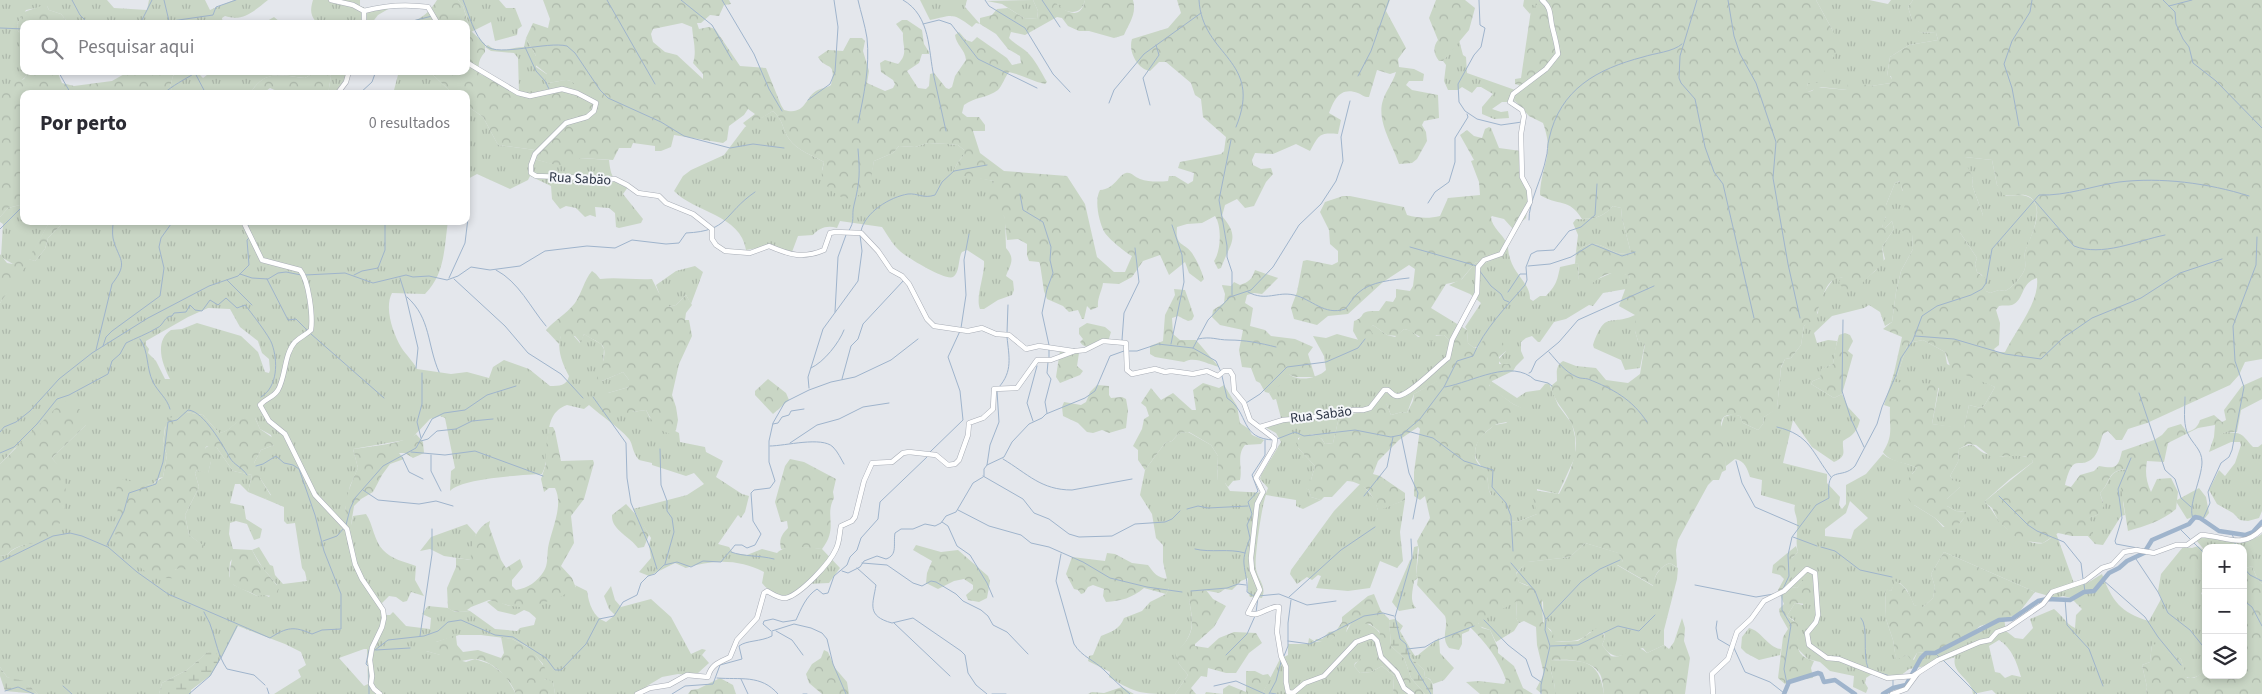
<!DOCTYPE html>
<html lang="pt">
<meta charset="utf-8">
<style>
:root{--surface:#fff;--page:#f2f2f3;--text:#2b2b33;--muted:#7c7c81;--line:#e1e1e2}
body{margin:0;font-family:"Source Sans 3",sans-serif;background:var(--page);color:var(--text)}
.controls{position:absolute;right:15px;bottom:15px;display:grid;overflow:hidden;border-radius:10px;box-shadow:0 2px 8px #0003}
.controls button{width:45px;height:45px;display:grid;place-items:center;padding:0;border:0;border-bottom:1px solid var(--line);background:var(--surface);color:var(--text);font:25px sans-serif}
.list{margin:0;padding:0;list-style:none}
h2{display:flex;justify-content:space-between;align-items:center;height:65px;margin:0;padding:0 20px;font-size:21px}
h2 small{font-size:16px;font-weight:400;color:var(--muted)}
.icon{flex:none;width:28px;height:28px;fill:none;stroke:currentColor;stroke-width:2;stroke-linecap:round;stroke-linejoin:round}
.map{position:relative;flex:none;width:2262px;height:694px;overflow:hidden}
.search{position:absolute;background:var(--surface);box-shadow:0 2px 8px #0003;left:20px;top:20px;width:450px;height:55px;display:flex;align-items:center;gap:12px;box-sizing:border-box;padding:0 18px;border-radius:10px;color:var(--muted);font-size:19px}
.panel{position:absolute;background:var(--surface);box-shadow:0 2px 8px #0003;left:20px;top:90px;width:450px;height:135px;border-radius:10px}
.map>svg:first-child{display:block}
</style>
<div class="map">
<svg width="2262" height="694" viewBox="0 0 2262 694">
<defs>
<pattern id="grass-tufts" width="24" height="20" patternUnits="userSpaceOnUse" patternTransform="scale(1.25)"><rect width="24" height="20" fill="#c9d6c5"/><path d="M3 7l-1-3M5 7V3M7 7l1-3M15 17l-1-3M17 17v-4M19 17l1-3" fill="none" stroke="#adb8ab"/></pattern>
<pattern id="forest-crowns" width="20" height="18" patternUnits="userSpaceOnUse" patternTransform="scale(1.25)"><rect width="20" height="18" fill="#c9d6c5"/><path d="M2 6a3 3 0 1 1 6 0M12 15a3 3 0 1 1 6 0" fill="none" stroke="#adb8ab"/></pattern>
<pattern id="wetland-marsh" width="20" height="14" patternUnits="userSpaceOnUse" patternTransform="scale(1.25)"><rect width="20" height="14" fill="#c9d6c5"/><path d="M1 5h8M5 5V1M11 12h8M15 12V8" fill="none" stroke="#adb8ab"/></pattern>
</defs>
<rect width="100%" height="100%" fill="#e4e7ec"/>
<g fill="url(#grass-tufts)" fill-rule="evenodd">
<path d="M0,0H107L114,8L147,10L149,0H205L210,10L234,0H268C254,11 243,22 225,16L222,18L223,24H69L61,14L49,10L47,6L26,10L17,24L18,31L24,35V71H29C25,82 12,84 2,88L0,87Z"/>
<path d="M313,0H360V6L365,8H390L378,15L371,24H318C310,16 310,10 313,0Z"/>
<path d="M458,0H499L506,8H515L522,26L518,29L517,35L495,41L491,22L471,32L463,6Z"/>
<path d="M920,0H967L965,7L980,24L976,23L972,27C952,12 953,15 930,20Z"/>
<path d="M1033,0L1038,11L1037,19L1024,18L1002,4L987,1Z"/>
<path d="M1049,0H1085C1080,21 1060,10 1049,0Z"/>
<path d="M1524,0H1544L1549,5L1534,8L1530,14L1523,6Z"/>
<path d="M1816,0H1869L1888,4L1891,0H1913L1908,7L1912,20L1919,32L1936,33L1938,40L1909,45L1890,57L1887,76H1890L1893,81L1891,83L1871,86L1859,85L1847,90L1821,87L1805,93L1808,83L1817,82L1826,67L1833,31Z"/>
<path d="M274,17L280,22L288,20L305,22L307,24H262Z"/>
<path d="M526,38L536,56V67L548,75L546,82C559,85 573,70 580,94L545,95L519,93L518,58L514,53L491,51L485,47L488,45C499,55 511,47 524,47Z"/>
<path d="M1459,40L1463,55L1466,57L1467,73L1518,91L1514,100L1515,102H1502L1492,109L1501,112L1508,111L1509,118L1494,119L1482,114V107L1493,94L1481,87H1477L1472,93L1462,87L1458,90H1448L1444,81L1446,65L1443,61Z"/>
<path d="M177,71H196L203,78L212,71H317L305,78C281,75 264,69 250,94H175L170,87L173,76Z"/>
<path d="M324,71H351L339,94H328L331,76Z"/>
<path d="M399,71H429L453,94H393Z"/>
<path d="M466,105L483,117L498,145L535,150L534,159L553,164L580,158L609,160C611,177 612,179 628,187L623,194L643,219L641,223L619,228L616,227L615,213L609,208L595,207L596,217L590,215L585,217L576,208L566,206L560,209L552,199L551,186L530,176L528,180L510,189L477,174L466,180Z"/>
<path d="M773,111C784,121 782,129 789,139C798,151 812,155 824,162L822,170L854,198L870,180L874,161L893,153L899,146L915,147L928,143L948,144L958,145L964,150V155L958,162L954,170L965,175L994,181L993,187L1005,219L1006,248C1016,259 1010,265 1006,276L1013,281L1014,290L1012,295L998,300L984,309H980C975,297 985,276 984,261L967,250L962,252C958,258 960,273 953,277C946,281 908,258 901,252C893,245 888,236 882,227L840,221L837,228C827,225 819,228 813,235L798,236L792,252L771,246L746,250C741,215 694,212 674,191L683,176L691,170L724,155L745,127Z"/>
<path d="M1965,157L1992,160L1997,185L2006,196C2013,196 2020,194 2026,196C2049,203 2029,240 2025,252C2024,257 2026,263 2025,268C2023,276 2012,288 2005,291L1999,290L1990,293L1986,291L1982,275L1977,272L1975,264L1977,258L1959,231L1983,215L1972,185L1973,178L1964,162Z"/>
<path d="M1901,181L1902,190L1911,201L1904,212L1900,230L1912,233L1913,249L1901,271L1896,292L1892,322L1885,326L1880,312L1869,305L1864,308L1832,316L1814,333L1817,343L1828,340L1837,341L1833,364L1822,369L1820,378L1813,381L1811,384L1834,398L1842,394L1848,407L1860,420C1857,432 1853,435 1843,441C1842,451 1848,456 1834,462L1812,447L1793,420L1783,463L1827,474V483L1840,497L1839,505L1842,509L1846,504V485L1866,474L1883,454C1892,462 1906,462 1917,468L1912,474L1914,505L1935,518L1943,527C1955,526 1963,525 1966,512L1956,511L1947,506V499L1960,487L1950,476L1958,462L1959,449C1978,439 1973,450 1987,454C2001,459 2018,453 2031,458L2033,462L2010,479L1984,502C1992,508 1993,513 1999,521C2006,530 2031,547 2043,543C2048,541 2053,536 2056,533L2075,586L2089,582L2102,574C2112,601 2121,613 2149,621L2160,601L2161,598L2158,591L2161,574L2183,547L2191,560L2206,579V590L2201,593L2206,602V671C2199,675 2194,680 2186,677L2181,659L2152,644L2150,662L2142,665L2147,687L2146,694H1996L1992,690L1973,694C1972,678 1951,674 1955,657L1932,665L1909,669L1899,677L1891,678L1872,674L1866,678L1865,683L1868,688L1866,693L1853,687L1854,676L1830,671L1820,662L1808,659L1799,650L1796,645L1798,636L1794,620L1787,616L1795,603L1803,605V581L1797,588L1792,587V558L1798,552C1795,542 1798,532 1797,522C1797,515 1793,512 1795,505L1761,495L1762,480L1750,477C1747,468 1745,461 1735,459L1726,466L1720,430L1724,417L1733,414L1740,416L1743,423L1758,430L1763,424L1764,417L1777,408L1781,368L1785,359L1791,358L1801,345L1804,326L1818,313L1819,300L1834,278L1839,277L1863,281L1875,271L1885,259L1882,247L1894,229L1892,221L1884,229L1882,228L1883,222L1886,217V205L1895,183ZM1850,501L1868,518L1854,530L1851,539L1825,536V529L1846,513ZM1944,552L2035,592L2056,598L2063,596L2071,598L2082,609L2076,615L2075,628C2066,624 2062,615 2054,609L2030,619L2033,628L2023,639L2015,638L2006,631L2004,618H2001C1971,628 1950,652 1917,653L1914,660L1907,655L1896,659L1893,640L1886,619L1885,589L1891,591L1894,585L1900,583L1907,590L1914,605L1922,608L1933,598L1935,587L1931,574ZM1999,640C2012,648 2017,663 2021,677L2012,675L2005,678L2000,673L1995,672L1989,646Z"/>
<path d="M24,204V221L36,224L39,221H50L29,259L35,261L45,249L48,238L65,221H448C444,249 445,274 425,294L392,293C384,308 393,333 401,347C406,355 413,361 417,369L451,374L467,372L489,378L493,367L504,360L529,369L550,386C559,386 567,386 569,376C563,365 556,349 561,336L573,335L580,343L584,334L601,344L604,349L602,381L623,372L629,380V387L608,393L632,412L646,410L650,418L679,433L680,442L705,447L706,452L723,461L716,477L742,494L749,496L745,512L741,518L738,515L718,544L729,547L733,553L747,555L762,549L777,553C787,543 809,548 822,549L840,568L829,583L807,584L789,597C778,595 770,593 762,583L764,572C740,559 712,559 686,568L675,563L649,576L639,572L651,558L649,545L651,538L633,509L687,495L704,484L694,473L686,476L652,465V463L639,460C632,452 633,444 629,439C618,426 602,417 589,405L584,409L567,405C538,415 554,454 542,474C523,475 462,478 450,491L451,471L455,468L445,418L440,416L430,419L411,439L353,449L358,468L350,486L345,510L351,525L353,516L366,514C373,524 374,541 383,550C391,559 405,562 416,566L415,580L424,596L411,592L407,601L403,602L396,597L389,596L382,603L385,615H390L393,612L406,626L430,629L431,618L422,614L428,606L448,608L455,612L470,611L495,629L517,631L520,628L534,625L536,618L529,612L524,610L515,615L498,611L487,602C496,597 503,606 513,606C536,607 557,599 576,587L575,585L587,591C589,604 593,617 606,622L615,615L609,609L604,596L611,586L615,600L621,607L651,599L671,617L691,654L702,649L706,650L702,655L709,663L698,673L686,675L678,674L662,677L647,686L643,694H555L553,682L544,679L543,664L528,647L512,639L481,635H459L436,642L426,651L466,662L475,659L490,664L505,675L516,694H274L301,677L298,670L306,665L301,652L285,644L238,626L221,658L209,651L187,670L162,683L159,694H38L28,685L7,677L0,667V556L7,555C17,544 32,543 47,539L65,499L62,471L52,458L86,425L15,448L0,464V303L9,289L15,262L13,264L1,257L3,224L0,222V217L8,208ZM208,308L230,309L240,327L258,341L262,353L269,359L270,370L269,373L265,372L258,352L241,336L197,323L182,329L171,330C154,341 162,364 170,379H165L156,361L148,353L149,349L146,345V341L188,317ZM186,412L203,415L219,433C234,431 237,414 255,418L260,429L271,435L274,445L261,450L254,463L260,478L271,495L265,499L284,507V521L287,524L295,523L302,568L305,572L307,581L283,584L275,575L273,566L270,565L259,547L252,550L262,567L277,585L269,597L263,594L257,596L234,585L229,576L230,562L233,558V549L229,534L230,523L236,521L247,524L254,540L260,538L262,529L246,519L244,506L230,503L235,484H240L248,492L252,475L233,471L217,448L210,445L205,448L211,461L208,473L197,470L195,473L199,487L185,515L189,535L206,548L175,570L174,573L137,564L114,532L119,511V495L135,483L152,485L159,478L163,477L167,455L163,444L165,427ZM364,649H367L368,684L364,686L339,658Z"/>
<path d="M1613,206L1621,208L1622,218L1631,253C1607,259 1601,231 1576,252L1578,235L1573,223L1576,219C1592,220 1602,218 1613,206Z"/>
<path d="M1508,245C1508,273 1530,280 1530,299L1533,301L1540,296H1546C1556,285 1557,282 1560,267L1578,263L1579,280L1598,279L1616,271L1630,276L1626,289L1603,293L1593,306L1589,305L1566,319L1554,322L1540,342H1538L1532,336L1526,338L1521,342V351L1524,358L1516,366L1515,364L1502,365L1498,360L1506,351L1479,346L1474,348L1468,343L1467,330L1465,327L1481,303L1470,294L1449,285L1462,279L1476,262L1482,265L1495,258Z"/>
<path d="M695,266L703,272L691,304L686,295L676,305L668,307L659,293L656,285L676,271Z"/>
<path d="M1635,315L1636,318L1635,331L1638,341L1645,343L1640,368L1625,370L1621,360L1594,348L1593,345C1606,309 1609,327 1635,315Z"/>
<path d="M1373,325L1387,335L1395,337L1404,329L1412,331L1418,337L1444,335L1452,343L1438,381L1414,394L1407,413L1402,412L1391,415L1386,403C1370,410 1356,412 1339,417L1333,443L1325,444L1322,439L1313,434L1298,438V448L1315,466L1311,480L1305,487L1309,490L1311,497L1321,500L1303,509L1296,506V500L1266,495C1262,504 1254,559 1256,569C1258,580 1267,586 1262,598L1250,597L1248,592V578L1241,581L1232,590L1225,589L1219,593L1203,590L1189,600C1194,625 1194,635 1176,653L1179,664L1188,675L1175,694C1141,694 1137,694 1109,677L1110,672L1088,661L1089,656L1093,655L1101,636C1111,632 1120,629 1124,618L1142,611L1150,602L1166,594L1169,588L1163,562V545L1156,538L1152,514L1140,495L1145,470L1165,443L1172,441L1179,433L1188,432L1211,445L1218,456L1217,480L1225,483L1230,491L1266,493L1268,488L1260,479L1261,475L1281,442L1276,433L1261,425L1279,421L1281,418L1276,399L1273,400L1269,393L1285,378L1288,373C1297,383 1318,378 1326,370L1324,356L1313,336L1326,338L1337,334L1359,340L1371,331L1369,329Z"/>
<path d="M1923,340L1945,352L1947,364L1995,387L1984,406L1981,408L1969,405L1964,429L1932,424L1939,388L1891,382L1897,376L1908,343Z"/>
<path d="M1491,381L1517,398L1526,392L1540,390L1545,384L1549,383L1558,405L1572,424L1575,437V457L1558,494L1537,489V514L1517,522L1510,521C1505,509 1494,502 1490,492C1487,487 1489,482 1487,477C1483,462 1469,461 1478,441C1481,434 1489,431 1494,425L1506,423L1521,408L1513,404L1489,387Z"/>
<path d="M2226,432C2244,433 2241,434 2253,447H2258L2262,444V511L2259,518L2248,521L2240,520L2233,513L2217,504L2209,490L2219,470L2225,476L2235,463L2241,445L2240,442H2231L2209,452L2214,437Z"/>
<path d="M2128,469L2123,503L2125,515L2121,516L2103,545L2095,544L2087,535L2090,536L2088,518L2097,515L2103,502L2100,493C2113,480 2106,471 2128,469Z"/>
<path d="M1361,483L1375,500L1378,510L1405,500L1400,532L1403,561L1397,568L1380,561L1370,588L1348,591L1316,588L1321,576L1318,575L1312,580L1307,577L1297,584L1290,574L1291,570L1334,511Z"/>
<path d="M2199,488L2206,497L2209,513L2205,518L2193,517L2187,519L2177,503V500Z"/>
<path d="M467,524L476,534L471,560L444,556L430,549L420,551L431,537Z"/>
<path d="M2262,534V584L2257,578L2252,566L2243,569V548H2206V552L2196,540L2200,536C2222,540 2243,548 2262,534Z"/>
<path d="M1585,543L1619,553L1623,561L1617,565L1653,586C1654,576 1660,566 1670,563L1678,568L1677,579L1664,630V645L1647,653L1643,648C1624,654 1616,664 1602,645L1605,638L1604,633L1590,632C1578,644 1569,640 1554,642L1551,630L1544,625L1543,602L1529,586L1519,582L1516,574L1527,562L1570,557Z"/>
<path d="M1418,546L1416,575L1418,578L1414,581C1413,590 1409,601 1416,608L1399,611L1392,602L1410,560L1412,559L1414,547Z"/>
<path d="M1517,600L1516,618L1519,623L1514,631L1496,642L1490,630L1479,626L1478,622Z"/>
<path d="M1361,622C1372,624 1387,633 1379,647C1374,654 1362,659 1355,663L1354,666L1360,673L1371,672L1382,666L1394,676L1393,694H1262L1280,659L1288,655V644H1308L1309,638L1316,642H1329L1336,635L1344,636L1351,623Z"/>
<path d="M1749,628C1762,631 1768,648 1781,649L1780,655L1759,660L1746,653L1741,648L1742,637Z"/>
<path d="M1439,638L1440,653L1454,668L1444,680L1433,684L1430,679L1425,677L1424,670L1410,657L1411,650L1415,656L1418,655Z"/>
<path d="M1550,660C1582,661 1599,657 1604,694H1555C1556,681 1549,673 1550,660Z"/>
</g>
<g fill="url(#forest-crowns)" fill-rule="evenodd">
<path d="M437,0H458L463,6L470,30L485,44V52C479,59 477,65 480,74C503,84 511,93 538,95C554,96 560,89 579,93C571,70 560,85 545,82L547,74L533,63L536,56L526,38L533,23L548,28L550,19L543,0H729L731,4L724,5L719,16L710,15L701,23H697L699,29L709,27L715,29L740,66L766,68L781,105L784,110C805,116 805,98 816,91C821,88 827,88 831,85C837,60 826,71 818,57L828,50L843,51L850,38H862L865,41L863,51L869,71L867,83L885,91L893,88L895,84L893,80L881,72L880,63L885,60L898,64C909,53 902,46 903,33L896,24L902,20H907L922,30L924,44L929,52V54H922L919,63L907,71L918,88L926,89L929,86L930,74L934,73L946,88L949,89L952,87L955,76L966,60C965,49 956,45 955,35L959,32L966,40L972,42L977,37L1007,58L1012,65L1021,63L1020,56L1008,49L996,34L980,24V18L992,15L997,9L1008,8L1024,18L1037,19L1038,11L1033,0C1038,0 1046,0 1050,0C1061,6 1079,26 1085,0H1133C1137,14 1129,23 1124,35L1114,38L1089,31H1079L1068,26L1062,18L1057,17L1025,35L1011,32L1009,38C1015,44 1021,47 1026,51C1035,59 1041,72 1047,82L1045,84C1032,81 1022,75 1009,72C1005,77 1002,86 998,90C988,98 974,97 964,105L962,113L967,117H979L985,125V131H973L980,153L1004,171L1067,176L1085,204L1097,257L1114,272H1125L1132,256C1126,253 1109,239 1105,233C1099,223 1094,200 1100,190C1115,189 1118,175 1126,173C1132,172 1134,177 1140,179C1148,182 1159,182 1168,181L1169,176H1175L1188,184L1193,181L1194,173L1178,168L1180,162L1221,154L1224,151L1226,137L1203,117L1201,99L1195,95L1191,83L1166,62H1159L1150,71C1137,69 1128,51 1132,39L1168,28L1181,13L1177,0H1390L1386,11L1406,48L1398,59L1399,67L1414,69L1424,74L1423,81H1409L1406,85L1412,90L1438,95L1439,118L1424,121L1422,125L1426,132L1427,141L1417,159L1412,163L1399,164C1393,145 1376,121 1383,100C1386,90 1393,83 1396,72L1390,74L1377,70L1369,97C1363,97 1363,95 1358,93C1340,86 1334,100 1329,113L1341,120L1338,134C1319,132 1319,135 1310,151L1296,144L1273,154L1255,153L1252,160L1253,165L1261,169L1271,168L1273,174L1266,182L1254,206L1245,208L1237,199L1225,205L1222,216C1241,238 1230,243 1221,268L1218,269L1214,261C1221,251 1222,226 1215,216L1202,223L1187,224L1177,227C1175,247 1184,242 1192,253C1197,261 1201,269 1204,279L1201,282L1189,273L1185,262L1169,275L1160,255L1143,261L1132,277L1119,284L1103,283C1102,291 1097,298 1098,307L1091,310L1087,306L1084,319H1082L1078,310L1069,312L1063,306L1047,299L1044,291L1040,264L1039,262L1029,261L1027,255V244L1018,239L1007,240L1004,216L994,213L985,204C984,195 992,190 994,181L958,175L954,170L958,162L964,155V150L958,145L948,144L928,143L915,147L899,146L893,153L874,161L870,185C865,189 859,196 854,198C842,202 826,188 822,178C821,173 823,167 824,162C812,155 798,151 789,139C782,129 784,121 773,111L747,127L743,123L755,114L748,109L744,115L729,126L727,140L723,143L674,135L671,147L661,151H655V146L633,143L631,148H619L613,160L580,158C569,172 549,163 534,159L535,150L498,145L483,117L466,105V94H453L429,71H466V24H411V22C423,18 430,11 437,0ZM682,23L692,27C693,40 697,51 693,63L703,74V79L677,55L665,52L653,42L651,34L653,29Z"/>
<path d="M1436,0H1465L1475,8L1469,30L1443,61H1439C1433,53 1433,47 1438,40L1429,18Z"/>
<path d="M1544,0H1816L1833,31L1836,38V53L1817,83H1808L1806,92L1812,91L1816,87L1847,90L1848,84L1853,82L1871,86L1891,83L1892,81L1891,76H1887L1890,57L1909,45L1938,40L1936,33L1919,32L1911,28L1912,20L1908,7L1913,0H2262V359L2245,362L2239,375L2230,385L2147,423L2128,429L2122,440H2116L2108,431L2103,434C2100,442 2099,451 2094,457C2079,472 2074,449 2065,485L2071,487L2080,475L2094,471L2099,466C2116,469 2118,468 2122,451L2154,440L2162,435L2168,428L2181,424L2187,432C2194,430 2198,427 2200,420L2214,415L2222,422L2226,420L2224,410L2242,386L2262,377V399L2241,410L2237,432H2226L2216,437H2214L2215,425L2198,428L2168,443L2164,462L2147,461C2145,472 2146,481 2151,492L2157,479L2171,478L2178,492L2176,509C2162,521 2145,526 2128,531L2121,488L2128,469C2106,470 2112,481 2100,493L2104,506L2097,515L2089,518L2093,525V536H2072L2058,533L2043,543L2023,541L2017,538L1999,522L1992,508L1984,502L2033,462L2032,460L2025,456H1990L1976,445L1968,444L1959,449L1958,462L1950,476L1955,481L1960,482V487L1947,499V506L1956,511L1966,512V516L1955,528L1948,530L1935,518L1911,503L1904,492L1909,486V478L1917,468C1906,462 1890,463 1883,452C1894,435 1889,427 1890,407L1884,405L1894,373L1902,337L1883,329L1892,322L1896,292L1901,271L1913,249L1912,234L1899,230L1905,204L1910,201L1904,196L1900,181L1895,183L1886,205L1888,211L1882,227L1885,228L1892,221L1894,229L1882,247L1884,262L1857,288L1846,290L1840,285L1839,281L1843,278C1826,273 1819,307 1816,318L1804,326L1801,345L1791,358L1785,359L1781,367L1777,409L1764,417L1763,424L1758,430L1743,423L1740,416C1713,409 1722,431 1724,446C1725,454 1726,462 1726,470L1722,472L1719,480H1713L1708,485L1678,540L1676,550L1677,567L1670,563C1660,566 1653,576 1654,586L1616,564L1623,561L1618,553L1585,543L1570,557L1528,562L1516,573L1519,582C1528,587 1531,587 1541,586L1543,622L1553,634L1555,642L1578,641L1597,628L1601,629L1605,638L1602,645L1611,656C1626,660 1634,640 1647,653L1664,645L1669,649L1674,642L1682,618L1685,628L1684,641L1690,658L1685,694H1604C1603,688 1603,680 1600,674C1592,659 1566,659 1550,660C1549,673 1556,680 1555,694H1542L1536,689L1544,674L1537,645L1536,627L1524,621L1519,623L1516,618L1517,601L1478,623L1482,628L1490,630L1498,648V653L1514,666L1523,688L1533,694H1480L1466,682L1479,681L1504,684L1506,680C1498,658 1486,643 1470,627L1469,631L1462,634V644L1459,650L1449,648C1440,637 1449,628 1445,616L1417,585L1418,578L1416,575L1419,550L1417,541L1430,518L1425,496L1420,500L1414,496V472L1420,429L1418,427L1399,440L1378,461L1373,474L1380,476L1405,493V500L1378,511C1374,494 1364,482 1347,481L1332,497H1324L1321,500L1311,497L1309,490L1301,486L1305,479L1311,480L1315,466L1298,448L1296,443L1301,436C1313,434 1319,433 1325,444L1333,443L1339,417L1370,410L1381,399L1386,403L1391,415L1402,412L1407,413L1413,401L1414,394L1437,381L1433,376L1434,370L1444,363L1452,343L1444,335H1436L1433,341C1421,341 1415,331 1404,329L1397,336L1387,335L1373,325L1370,329L1373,334L1370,341L1358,340L1353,331L1354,321C1368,316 1356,310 1379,311L1386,301L1393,302L1396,297V289L1410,291L1413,286L1415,269L1409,265L1383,282L1348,314L1328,316L1317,325L1294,319L1291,308L1297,292L1303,261L1307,260L1332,265L1338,262V251L1330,244L1329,230L1320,212L1325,202L1343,196H1350L1404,207L1407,215C1417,218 1429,219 1440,216L1448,198L1480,195L1479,182L1471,161L1474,160L1460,135L1467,130L1474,136L1482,138L1485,129L1489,127L1491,128L1499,148L1521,151L1524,167L1522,182L1528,190L1529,197L1526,218L1513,229L1504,219L1492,216L1491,217C1492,228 1503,234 1507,244L1495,258L1482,265L1476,262L1460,281L1446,284L1431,308L1467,330L1468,343L1474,348H1477L1487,336L1498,337L1506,347V351L1499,357V364H1516V366L1513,371L1492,381L1489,386L1513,404L1522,408L1514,420C1508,423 1500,422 1495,425C1484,432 1471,445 1476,460C1478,465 1483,467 1486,472C1489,480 1487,488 1491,495L1498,496L1504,503L1510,521L1517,522L1537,514L1532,493L1533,490L1559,494C1570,474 1583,445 1571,423C1565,410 1553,401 1551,386L1557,381C1557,373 1555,366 1563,361L1576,366L1596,368L1606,380L1628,383L1640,374L1645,344L1638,341L1635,331V315L1619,306L1630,276C1609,269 1603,275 1586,288L1579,280L1578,263L1575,264L1576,252C1601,231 1607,259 1631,253L1622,218L1621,208L1613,206C1604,216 1596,219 1582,219C1570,198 1557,206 1540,195C1541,164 1555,156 1543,123L1529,116L1514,100L1519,85L1515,84V79L1521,78L1531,10L1536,5H1549ZM1965,157L1992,160L1997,185L2003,195C2011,197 2023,192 2030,197C2047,210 2029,238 2025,252C2024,257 2026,263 2025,268C2023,276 2012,288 2005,291L1999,290L1990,293L1986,291L1985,278L1977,272L1975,264L1977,258L1959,231L1979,222L1983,215L1972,185L1973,178L1965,162ZM2037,278C2040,302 2015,331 2005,352H1996L1994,349L1999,345L2000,323L1996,310L1999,306C2003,305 2008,306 2012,305C2025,300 2020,283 2037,278ZM1923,340L1945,352L1951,369L1995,387L1984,406L1981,408L1969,405L1964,428L1932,424L1939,384L1892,382L1897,376L1908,343Z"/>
<path d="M41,6H47L49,10L61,14L69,24H59L47,20L39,24H24V35L18,31L17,24L24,12Z"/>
<path d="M29,71H57L62,83L74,86L112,81L126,73L125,71H177L173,76L170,87L175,94H24V204L8,208L0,217V87L24,79Z"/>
<path d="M317,71H324L331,76L328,94H284L270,88L262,94H250C264,69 280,75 305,78Z"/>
<path d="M50,221H65L48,238L45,249L35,261L28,259Z"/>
<path d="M0,254L7,263L13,264L17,256L26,266L0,303Z"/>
<path d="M1255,270L1278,278L1262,294L1254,293L1247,295L1245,303L1253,308L1250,326L1265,330L1271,336L1295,339L1313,347L1308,354L1315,377H1295L1288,374L1283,383L1269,393L1265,392L1260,383L1256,381L1251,368L1242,367L1239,350L1243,330L1220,325L1212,317L1213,310L1224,303L1225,294L1222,285L1231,286L1234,282L1240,285C1249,282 1252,279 1255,270Z"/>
<path d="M592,271L596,274L600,279C617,277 634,280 652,279L659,293L667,301L668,307L676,305L686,295L692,305L686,313L685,320H689L692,336L679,364L672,395L676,407L678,420L676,430L672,435L656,428L646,410L632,412L631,416H618L600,411L597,402L608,393L629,387V380L623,372L602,381H596C599,372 609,353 602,345C598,341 589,338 584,334L581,343L575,336H561L559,344L546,330C555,320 565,315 575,303C582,293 584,280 592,271Z"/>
<path d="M1174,289L1185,290L1194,316L1192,320L1188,321L1178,316L1172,318L1173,334L1180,340H1196L1219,367C1207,364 1195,356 1184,362L1155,357L1150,354V346L1163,341L1165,315L1175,295Z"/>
<path d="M1087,323L1105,327L1111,332L1108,342C1099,344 1086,352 1080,342L1083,339L1079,334V328Z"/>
<path d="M1845,333L1850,335L1853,341L1848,351L1853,355L1842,394L1834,398L1811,384L1813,381L1820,378L1821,369L1833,364L1835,350L1839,335Z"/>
<path d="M1060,350L1079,353L1077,366L1083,371L1080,375L1060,383L1056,377Z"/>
<path d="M768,379L786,393L789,400L773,414L755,395V391Z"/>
<path d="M1203,383L1219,388L1224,385L1237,406L1240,423L1249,429L1252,435L1264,440L1261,444L1245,445C1236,455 1243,469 1240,480L1233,481L1228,487L1225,483H1217L1218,456L1211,445L1189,432L1179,433L1172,441L1165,443L1145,470L1138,460V450L1133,446L1142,429L1144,419L1149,416L1146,407L1141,403L1151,388L1161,400L1173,393L1192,410H1196L1193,390Z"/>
<path d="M1097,385L1109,386V395L1111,398L1122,397L1126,399L1128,410L1126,428L1109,433L1102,430L1093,433L1087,432L1078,423L1063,416L1062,407L1064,402L1081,405L1086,402L1090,392Z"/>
<path d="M69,400L88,417L86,425L52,458C55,462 60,466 62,470C70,487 65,532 45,540C31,545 17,543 7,555L0,556V464L58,406Z"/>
<path d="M186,412L203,415L219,433C233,431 236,416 254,416L260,429L276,440L274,445L261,450L254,463L260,467V478L271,496L265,499L248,492L252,475L233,471L217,448L207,446L205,448L212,457L208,474L197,470L195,473L199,487L185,515L189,535L207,548L192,571L179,568L175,570V578C142,581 130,557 114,532C118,514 120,500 115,481L118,479L152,485L163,477L167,455L163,444L166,423L170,418Z"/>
<path d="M549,427H553L555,431L561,461L593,460L594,463L584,499L571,516L574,543L561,566L572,578L576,588L560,597L528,608L511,606L489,600L471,607L467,610L470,611C461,611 455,614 448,608L447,588L456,567V558L471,560C470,545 476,527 490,521L489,526L501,560L506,568L520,559L523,567L512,580V586L516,590C528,588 537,582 544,571C548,565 547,556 548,548C551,530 564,506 555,488H549L544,492L541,479L546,464V447Z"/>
<path d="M416,434L423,442L424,453L413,458L405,453H399L404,459L390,464L382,475L373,492L361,499L354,506L351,525H349C339,510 351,483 358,468L353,449C367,447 407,443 416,434Z"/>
<path d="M790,459L804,462L836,479L833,492L834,498C824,516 839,527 822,549L801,547L781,549C779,540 781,535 788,528L787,521L781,522L775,502L785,466Z"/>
<path d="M626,504L640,519L649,535L644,547L638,548C630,536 611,530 612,515Z"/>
<path d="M916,545L941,552L958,550L988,576L990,581L987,598L979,602L968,600L966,595L973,589V585L964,579L954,581L938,589L926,583L927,573L932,561L913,550Z"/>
<path d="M1796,546L1798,552L1792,558V587L1797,588L1809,573H1812L1816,579L1806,604L1795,603L1787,616L1798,624C1801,639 1789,654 1814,661L1811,668L1813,678L1791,680L1785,684L1778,678L1783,637L1788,629L1780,615L1779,609L1784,604L1778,590L1784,579L1780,575L1772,573L1773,565Z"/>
<path d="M2198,546L2206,552V579L2184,553L2183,547L2192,548Z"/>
<path d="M233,549L252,550L259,563L279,588L277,595C269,597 264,594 257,596C247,590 239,590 230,582C228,569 233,561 233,549Z"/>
<path d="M1944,552L2035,592L2017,615L1980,626L1972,633L1939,651L1917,653L1912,661L1907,655L1896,660L1893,640L1886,619L1885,588L1891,591L1895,581C1904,584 1911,596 1914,605L1923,607L1933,598L1935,587L1931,574Z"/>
<path d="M1107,553L1115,554L1132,563L1148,565C1154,573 1157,578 1169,579V588L1166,594L1144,588C1132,598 1121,601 1106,602L1103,596L1104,589L1093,585L1088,587L1084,593L1081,594L1078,590L1074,589L1066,574L1072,557L1105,561Z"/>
<path d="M2252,566L2257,578L2262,584V694H2146L2147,687L2142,665L2150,662L2152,643L2181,659L2187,678H2194L2206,671V675H2243V569Z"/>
<path d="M1206,590L1213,599L1226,606L1214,627L1195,644V646L1208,648L1219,638L1234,632L1256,633L1262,643L1249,653L1236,673H1226L1208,668L1207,677L1201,676L1191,688L1196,694H1175L1188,675L1179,664L1175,653C1195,635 1194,625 1189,600L1195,591Z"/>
<path d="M1374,594L1381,611L1389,619L1391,646L1404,658L1411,678L1425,694H1393L1394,676L1382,666L1371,672L1360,673L1354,666C1362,652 1386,653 1379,631L1370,624L1351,623L1347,628L1345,639H1340L1336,635L1329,643L1315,641L1316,639H1322L1329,632L1336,631L1342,622V617L1368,596Z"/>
<path d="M453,636H456L457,645L463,652L478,650L501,658L504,653L501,637L512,639L531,649L545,668L544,679L553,681L555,694H516C510,679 494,661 476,659C465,658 448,669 440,655L426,651L423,646L433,640L436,642Z"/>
<path d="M824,650L828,652L835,668L847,682L849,694H822L809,683L806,674L812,664L821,658Z"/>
<path d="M1246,671H1255L1263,675L1268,674L1271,678L1262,694H1205L1206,692L1223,694V689L1229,685L1246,692Z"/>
<path d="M720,678L733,685L736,694H688L691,690L698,689Z"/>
<path d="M1122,687L1134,694H1088L1092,692L1104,693Z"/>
</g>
<g fill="url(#wetland-marsh)">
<path d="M1395,619L1403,626L1400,631L1411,650L1410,657L1424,670L1425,677C1434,680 1433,686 1433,694H1425L1411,678L1404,658L1391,646L1389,620Z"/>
<path d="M211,649L221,658L211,675L191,690V694H159L162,683L187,670Z"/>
<path d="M0,667L7,677L24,681L38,694L5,691L0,676Z"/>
</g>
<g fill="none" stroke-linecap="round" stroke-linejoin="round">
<g stroke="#9fb4cc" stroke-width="1">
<path d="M72,0L80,15L89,24"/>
<path d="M164,0L169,21"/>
<path d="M463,0C469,14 474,36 486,46C499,57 547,41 567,46L575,53L600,90L608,98L661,122L684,136L730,148L753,144L784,148"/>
<path d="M607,0L655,84"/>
<path d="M681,0L712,25L732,60"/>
<path d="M722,0L754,54L769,89L782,111"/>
<path d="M858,0C861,13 865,25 867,38C870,66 864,95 858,123"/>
<path d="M903,0C931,16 928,50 934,77C938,95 942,113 946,131"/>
<path d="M985,0L989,6L1025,28L1053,74L1070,92"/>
<path d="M1042,0L1060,27"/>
<path d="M1199,0C1202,57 1264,59 1236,127"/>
<path d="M1479,0L1480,25L1485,28L1481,47L1474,55L1458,84L1459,102L1465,111L1477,119L1501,125L1522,122"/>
<path d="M1697,0L1680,56L1679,78L1681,83L1695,99L1705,147L1714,172L1723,184L1754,318"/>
<path d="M1728,0L1734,36L1740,54L1756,83L1776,142L1773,178L1788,264L1800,318"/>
<path d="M2163,0L2175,12L2176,24L2183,39L2189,47L2193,63L2216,81L2262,128"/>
<path d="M2169,6L2192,0"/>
<path d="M140,24L152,0"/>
<path d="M151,24L213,15L216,7L236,0"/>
<path d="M401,24L432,16"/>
<path d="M923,24L939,20L951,24L978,59L1037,88"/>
<path d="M0,28L24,29"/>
<path d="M525,47L536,71L545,81L549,89"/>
<path d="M58,71L71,94"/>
<path d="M194,71L206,94"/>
<path d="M1358,76L1371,51L1389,0"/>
<path d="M163,94C173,85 184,80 195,73"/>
<path d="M359,94L372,82L376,71"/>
<path d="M808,100L830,84L835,72L838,27L834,0"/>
<path d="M1109,103L1114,90L1144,54L1201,13"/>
<path d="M1150,105L1143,78L1159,55L1156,45"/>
<path d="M2019,126L2012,88L2004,64L2012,41L2030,12L2032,0"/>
<path d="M1231,140L1219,200L1227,246V257L1232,272V295"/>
<path d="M1020,194L1023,210L1043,222L1051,247L1050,260L1053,273L1047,289L1042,313L1049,345"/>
<path d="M2035,201L2074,246C2102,257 2136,241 2165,235"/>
<path d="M1428,203L1435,192L1449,182L1455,162V138L1468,117L1467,114"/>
<path d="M1529,220C1528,204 1543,176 1546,158C1548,152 1547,145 1549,139C1560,89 1597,69 1643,57C1655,53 1673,52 1682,44"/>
<path d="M247,221L248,226"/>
<path d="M0,229L24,205"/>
<path d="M861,231C865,212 890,197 908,194C918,193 923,199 935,195L942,182L954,171L987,165"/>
<path d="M848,232C856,220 851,217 854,205C860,181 860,173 858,149"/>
<path d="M1410,247L1477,266"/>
<path d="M1528,266L1550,264L1571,257L1592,244L1622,256L1635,252"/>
<path d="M496,270C519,282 530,307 546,326"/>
<path d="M1479,270L1491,286L1501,294L1504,300L1509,302"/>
<path d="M240,274L252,278L268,279L278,273L286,272L301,275"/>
<path d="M305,275L345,273L373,283L406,275L413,277L429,276L447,280L458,276L471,267L490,270L520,266L545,251L587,246L615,248L632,240L666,244L679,243L686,233C730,231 723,214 755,192"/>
<path d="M354,275L362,271L378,268L385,250V221"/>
<path d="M400,278L406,297L418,348L416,368"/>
<path d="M449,278L465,243L469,210L466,196"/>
<path d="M267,279L288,320L296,319L308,331"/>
<path d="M454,279L505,326L528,353L561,374L583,398"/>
<path d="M227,280L252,305"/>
<path d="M1248,292C1266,302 1277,291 1294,295C1312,299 1324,316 1345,309C1350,304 1353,297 1358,293C1371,281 1393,280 1409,278"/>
<path d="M1508,292L1520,274H1526"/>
<path d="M407,297C431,318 427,345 439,372"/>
<path d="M835,312L838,257L846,235"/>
<path d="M1843,320L1842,391L1851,419L1864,447"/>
<path d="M961,328L966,295L964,260L969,234"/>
<path d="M1007,333L1008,305"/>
<path d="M311,334L384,398"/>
<path d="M1915,336L1954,339L2005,354L2041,359L2063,338L2092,318L2141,298L2180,273L2222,259"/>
<path d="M140,339C149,351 146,368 153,382C158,392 167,398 170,409"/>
<path d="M1198,339C1212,336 1216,340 1229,340C1245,340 1260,343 1276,347"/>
<path d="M1124,341L1122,340L1124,313L1139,282L1135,248"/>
<path d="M1171,344L1184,282L1182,255L1172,225"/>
<path d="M103,346L106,337L112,331L160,296L164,268L159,247L161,238L171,224"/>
<path d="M1193,348L1208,320L1230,297L1251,290L1273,267L1299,225L1321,204L1336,181L1343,161L1341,137L1350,101"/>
<path d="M96,350L112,284C130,261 118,260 113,238C112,233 113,227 113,221"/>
<path d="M1127,351H1137L1158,344L1193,348L1216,361L1221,372"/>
<path d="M1549,352C1557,361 1565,372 1577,377C1581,379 1585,378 1588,379C1613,389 1632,399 1647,422"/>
<path d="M1049,359V350"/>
<path d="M811,368C824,362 839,343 844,330"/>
<path d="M1529,373L1531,372L1536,361L1559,342L1578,320L1654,286"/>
<path d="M1222,376L1227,398C1250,413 1239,439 1274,440"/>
<path d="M842,379L851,346L858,339L863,324L904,280"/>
<path d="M999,387C1013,371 1009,357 1007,337"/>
<path d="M1445,387C1473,382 1511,358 1535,380L1548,383L1552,386"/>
<path d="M809,388L808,377L823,329L858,281L862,251L860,235"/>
<path d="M2139,393L2165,470L2175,479L2181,498L2191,507"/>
<path d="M593,397L626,443L627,478L631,503L651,550L657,569"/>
<path d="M2185,397C2185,408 2183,421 2187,432C2192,444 2202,449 2202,462C2202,478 2187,507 2193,518"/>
<path d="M1246,403L1260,394L1287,367L1326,362L1358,348L1365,339"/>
<path d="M1047,413L1045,402L1051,379L1047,373L1048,362"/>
<path d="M1033,421L1027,403L1037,366"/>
<path d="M773,424L778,423L782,417L789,415L791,411L804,409"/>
<path d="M1777,427C1811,435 1812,453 1831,477"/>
<path d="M1407,431L1433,438L1464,461L1493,470L1492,487L1506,503L1511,516L1513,551"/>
<path d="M0,432L4,427L16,422L30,411L59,379L92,353L148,318L209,286L238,276L249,265L247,240L250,237"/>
<path d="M1401,435L1409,473L1418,493L1413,519"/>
<path d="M421,438L417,422L422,404V373"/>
<path d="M1277,439L1295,432L1304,436L1355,430L1391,437L1401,435L1420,419L1444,387L1457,361L1473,356C1484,329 1507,306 1525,285L1527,280L1526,267L1531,254L1537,251L1554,250L1569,231L1581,227L1595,215L1597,184"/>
<path d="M421,441L428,439L437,431L456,429L472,421L493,419"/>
<path d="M790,443L817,425L839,419L863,407L889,403"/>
<path d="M770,446C785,446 822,436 833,447C838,452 841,459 844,464"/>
<path d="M660,449L661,485L667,501V511L672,518L674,532L665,564"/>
<path d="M411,452L445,455L475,451L543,476"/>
<path d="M930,452L963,420L960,391L948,357L960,331"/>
<path d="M0,453L14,447L37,424L57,399L69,395L108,374L112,361L120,354L126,343C136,338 147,334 157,328C164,325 164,316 172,316L174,313L186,312L190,305L195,310L202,311L210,300L218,305L226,298L237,308L245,305C250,311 270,337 272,344C278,361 278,387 261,397"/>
<path d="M431,455V471L441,491"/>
<path d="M402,457L409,472L423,479"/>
<path d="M2131,458L2118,489L2122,518L2115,541L2116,544L2143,549"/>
<path d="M1003,459C1028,474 1041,490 1072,490L1132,479"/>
<path d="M1736,461L1742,483L1755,507L1799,526"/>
<path d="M987,465L1004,457L1012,442L1029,424L1042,418L1046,414L1085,398L1095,391L1110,356L1124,351"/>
<path d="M983,476L1023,499L1034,513L1049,519L1069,534L1079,537L1112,536L1135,524L1165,522L1172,519L1180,511"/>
<path d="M984,476V469L987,465L990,445L999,422L997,391"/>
<path d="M363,490L378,500L419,504L436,501L453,506"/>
<path d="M1364,496L1387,467L1393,437"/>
<path d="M1999,496L2028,525L2037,531L2064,542L2081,563L2083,579"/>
<path d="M1187,509L1198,506L1208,508L1248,506"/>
<path d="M958,510L989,526L1021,535L1031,543L1049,547L1083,562L1110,578L1147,587L1182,592"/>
<path d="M2203,519L2210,503L2208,492L2210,487L2221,463L2229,457L2232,450L2244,387L2235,361L2233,326L2256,265L2257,237"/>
<path d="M942,522L948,526L957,546L970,555L987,583L993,597"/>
<path d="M346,525L350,509L355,498L383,466L416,448L432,419L444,413L465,410L487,395L516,386"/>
<path d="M2179,528L2190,539"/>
<path d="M2232,534L2234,539"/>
<path d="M1793,537L1817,546"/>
<path d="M1411,539L1412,558L1395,617L1400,639L1406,644L1410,659L1431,694"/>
<path d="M323,541L337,536L344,528"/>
<path d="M2194,543L2206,555"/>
<path d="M2235,543L2236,548"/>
<path d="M107,545L124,511L129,493L156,484L163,462L168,422L177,420L188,410C204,411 223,446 230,458C234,465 242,467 247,475"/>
<path d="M1821,547L1835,551L1860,570L1892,577"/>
<path d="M1195,549C1211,553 1229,548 1245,553"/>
<path d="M731,552C744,557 759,555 774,559"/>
<path d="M1061,554L1056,581L1074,644C1082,657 1094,660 1104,670C1112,678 1120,686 1130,694"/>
<path d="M2136,559L2158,592L2168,613L2190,630L2206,650"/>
<path d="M0,562L53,536L70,533L82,536L108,547L137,572L168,594L270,638C287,627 294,626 312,634L322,630L341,629V594L324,551L315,515L299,469L293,465L284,463L276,456L263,464L256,466"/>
<path d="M862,563L887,565L913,583L922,586L931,581L936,582L956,594L963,601L981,610L988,616L993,625L1007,632L1028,654"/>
<path d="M1511,563L1535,591L1546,620L1545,630L1550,646L1541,685V694"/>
<path d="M2243,567L2250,575L2262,581"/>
<path d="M857,568L876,585C873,604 866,616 892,623L913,618L961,651L965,655L968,673L976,685L987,694"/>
<path d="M842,571L848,573L860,567L864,561L877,556L886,559C898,555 893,544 895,533L901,529H913L925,524L935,526L941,523L946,516L956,512L973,483L983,477"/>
<path d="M2103,580L2145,617L2158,637L2181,665"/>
<path d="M2084,584L2085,592"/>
<path d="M1695,585L1756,597L1774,594"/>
<path d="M1783,589L1789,576L1788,555L1792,537L1816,505L1829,498C1826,463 1841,481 1855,466L1877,424L1882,407L1896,375L1901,358L1913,340L1922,316L1937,306L1971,295L1982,289L1986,283L1992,249L2039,195C2067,196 2092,186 2119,182C2161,177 2208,183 2249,196"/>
<path d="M1191,591L1227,588L1238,584L1246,585"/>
<path d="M1782,595V610L1791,625L1784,669L1787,684"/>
<path d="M1254,596L1247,592C1248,582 1245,574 1244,564C1243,556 1247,546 1250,538L1247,525L1252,514L1248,502L1258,491L1252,475L1265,455V440"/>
<path d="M1258,596L1279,594L1307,605L1336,601"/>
<path d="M1289,597L1341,550L1375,527"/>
<path d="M2065,599L2067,625L2089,649L2103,686"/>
<path d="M2243,600L2252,607L2262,626"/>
<path d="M204,612C206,617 210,622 211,627C216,641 218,656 227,669L254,675L265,685"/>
<path d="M1256,613L1258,597"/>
<path d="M1861,618C1869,627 1862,654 1868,668"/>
<path d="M1546,619L1581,582L1600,569L1620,560"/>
<path d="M1484,620L1508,645L1526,659L1532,676L1541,682"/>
<path d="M1717,621L1716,628L1718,639L1730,646"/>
<path d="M894,623L950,676"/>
<path d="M771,631L763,624L764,621L773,619L783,622L796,620C801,609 806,596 817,589L823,594L828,593L834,576L847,565L850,557L857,550L861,538L878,519L880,502L927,457"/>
<path d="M772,631L794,624L811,628L822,633L827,639L833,664L846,694"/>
<path d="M776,631L792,640L803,655"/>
<path d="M420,636L432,554V529"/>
<path d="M1288,641L1310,644L1364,616L1383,613L1394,616"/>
<path d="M1551,646L1578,645L1618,626L1639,631L1655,615"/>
<path d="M1734,648L1745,672L1770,682L1784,693"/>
<path d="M1407,649L1425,647L1435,641L1474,626"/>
<path d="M375,650L388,640L424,636L438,631L448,622L461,620L495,635L513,637L546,658L555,670H561L586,644L599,619L614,616L623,602L637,595L641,583L648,576L655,574L664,565L677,562L691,567L703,561L721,562C725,556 730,552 735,545H742L747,548L755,545L761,534L753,521L751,493L754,490L770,488L775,481L769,462V441L773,423L785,402L809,390L831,382L855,377L891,360L918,339"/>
<path d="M376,650L410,648"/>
<path d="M1935,653L1939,657"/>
<path d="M1226,655L1247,634L1255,616"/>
<path d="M1284,656L1288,646V623L1291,600"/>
<path d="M221,658L237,626"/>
<path d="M1943,660L1977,694"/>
<path d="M368,666L366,664L369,650"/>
<path d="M369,669V694"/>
<path d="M1877,672L1890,676"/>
<path d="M717,678C740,680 761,674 778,694"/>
<path d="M741,679L748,694"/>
<path d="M1893,680V688"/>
<path d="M63,686L72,694"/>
<path d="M1214,686L1236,681L1265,694"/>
<path d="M267,688L269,694"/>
<path d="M5,691L18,687L34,694"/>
<path d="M1889,692L1890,693"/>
<path d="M1270,693L1276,694"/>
<path d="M189,694L210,676L220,659"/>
<path d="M672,694L685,686L713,684L720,665L742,659L739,646C747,640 760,642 772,636V632"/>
<path d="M803,694H807"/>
<path d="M992,694H1006"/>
<path d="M1269,694L1276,681L1281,662"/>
</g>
<g stroke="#9fb4cc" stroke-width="4.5">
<path d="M1784,694L1789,682L1818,673L1821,674L1824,682L1835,680L1855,694"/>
<path d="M1883,694L1893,688L1906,685L1921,658L1926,653H1935L1999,620L2012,619L2038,601L2047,599L2070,600L2084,592L2094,591L2109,573L2119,568L2127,561L2144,553L2152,540L2189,524L2195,517L2200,518L2219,531L2245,535L2253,532L2262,522"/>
</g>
<g stroke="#a9aeb7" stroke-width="5.5">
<g id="secondary">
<path d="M331,0L353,5L364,11"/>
<path d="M364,11C386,5 406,4 428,7L438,24"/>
<path d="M364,24V11"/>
<path d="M466,62L518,93L530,96L562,89L577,93L596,103L594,111L587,117L566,123L535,154L531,165V173L536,176L615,179L627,185L638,193L659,196L666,203L693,214L712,229V239L716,245L725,251L750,253L769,246C790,255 803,259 824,250L830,233L835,232L861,233L878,251L891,270L902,276L909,284L927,319L934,326L968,331L982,328L996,334L1009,335L1026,349L1039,346L1073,351"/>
<path d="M337,94L346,82L349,71"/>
<path d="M243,221L262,260L300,270C309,281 313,316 311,330C306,335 300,337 295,342C284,354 286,376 278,390C273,398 266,398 260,405L269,421L285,434L315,495L347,529L355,564L362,579L383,610L384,618L382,627L372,648L370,660L372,676L371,684L374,689L380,694"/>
<path d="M1260,427L1283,420L1335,415L1353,410H1363L1370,408L1384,390H1388C1391,392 1393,396 1397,396C1408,397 1437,366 1448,358L1452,340L1477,293L1478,267L1484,260L1501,254L1530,202L1529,190L1522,177L1521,134L1524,116L1522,110L1510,102L1513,94L1546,69L1558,54C1557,45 1555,38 1553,30C1549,17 1553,9 1542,0"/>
<path d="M637,694L650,688L669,685L687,675L708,677C711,664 720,662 730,657L737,640L757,618L764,593L767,591C773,594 779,599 786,598C801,594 830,563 836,549C840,541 839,534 841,526L852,521L855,517L864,481L872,463L892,462L903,453L909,452L936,455L948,465L955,464L959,460L968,435L969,423L983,418L993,409L994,389L1017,388L1037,360H1051L1075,351L1085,350L1103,341L1126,343L1127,370L1132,374L1155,369L1165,372L1171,371L1193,374L1207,371L1218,376L1224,371H1230L1233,376L1234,391L1244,403L1250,420L1275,439L1274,447L1256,478L1263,492L1257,504L1251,558L1252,570L1260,590L1248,613C1260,618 1269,605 1279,607L1277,632L1281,656L1286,667V682L1288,692L1293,693L1305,683L1324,676L1356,642L1372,636L1377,641L1381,657L1397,673L1404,688L1412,694"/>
<path d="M1713,694L1712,674L1728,659L1737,632L1751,619L1764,601L1784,591L1807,569L1815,573L1818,615L1816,622L1807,633L1809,645L1827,658L1839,659L1887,678L1913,676L1938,660L1980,642L1990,640L1997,632L2008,628L2043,604L2052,592L2085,581L2102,568L2112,565L2124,552L2136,550L2154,553L2176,545H2187L2201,535C2227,536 2241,550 2262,529"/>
<path d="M1892,694L1906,689L1917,674"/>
</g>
</g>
<use href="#secondary" stroke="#fff" stroke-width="4.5"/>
</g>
<g text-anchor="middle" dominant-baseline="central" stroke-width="4" stroke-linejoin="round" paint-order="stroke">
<g font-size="14" fill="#2b3445" stroke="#f4f6f9">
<text transform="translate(580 179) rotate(3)">Rua Sabäo</text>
<text transform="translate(1321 415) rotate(-7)">Rua Sabäo</text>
</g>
</g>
</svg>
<div class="controls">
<button>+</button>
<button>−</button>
<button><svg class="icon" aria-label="layers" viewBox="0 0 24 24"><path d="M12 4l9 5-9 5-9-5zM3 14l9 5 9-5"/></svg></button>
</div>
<div class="search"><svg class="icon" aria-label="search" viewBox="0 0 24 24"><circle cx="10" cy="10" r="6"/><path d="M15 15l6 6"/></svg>Pesquisar aqui</div>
<section class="panel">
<h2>Por perto<small>0 resultados</small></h2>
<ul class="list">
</ul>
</section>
</div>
